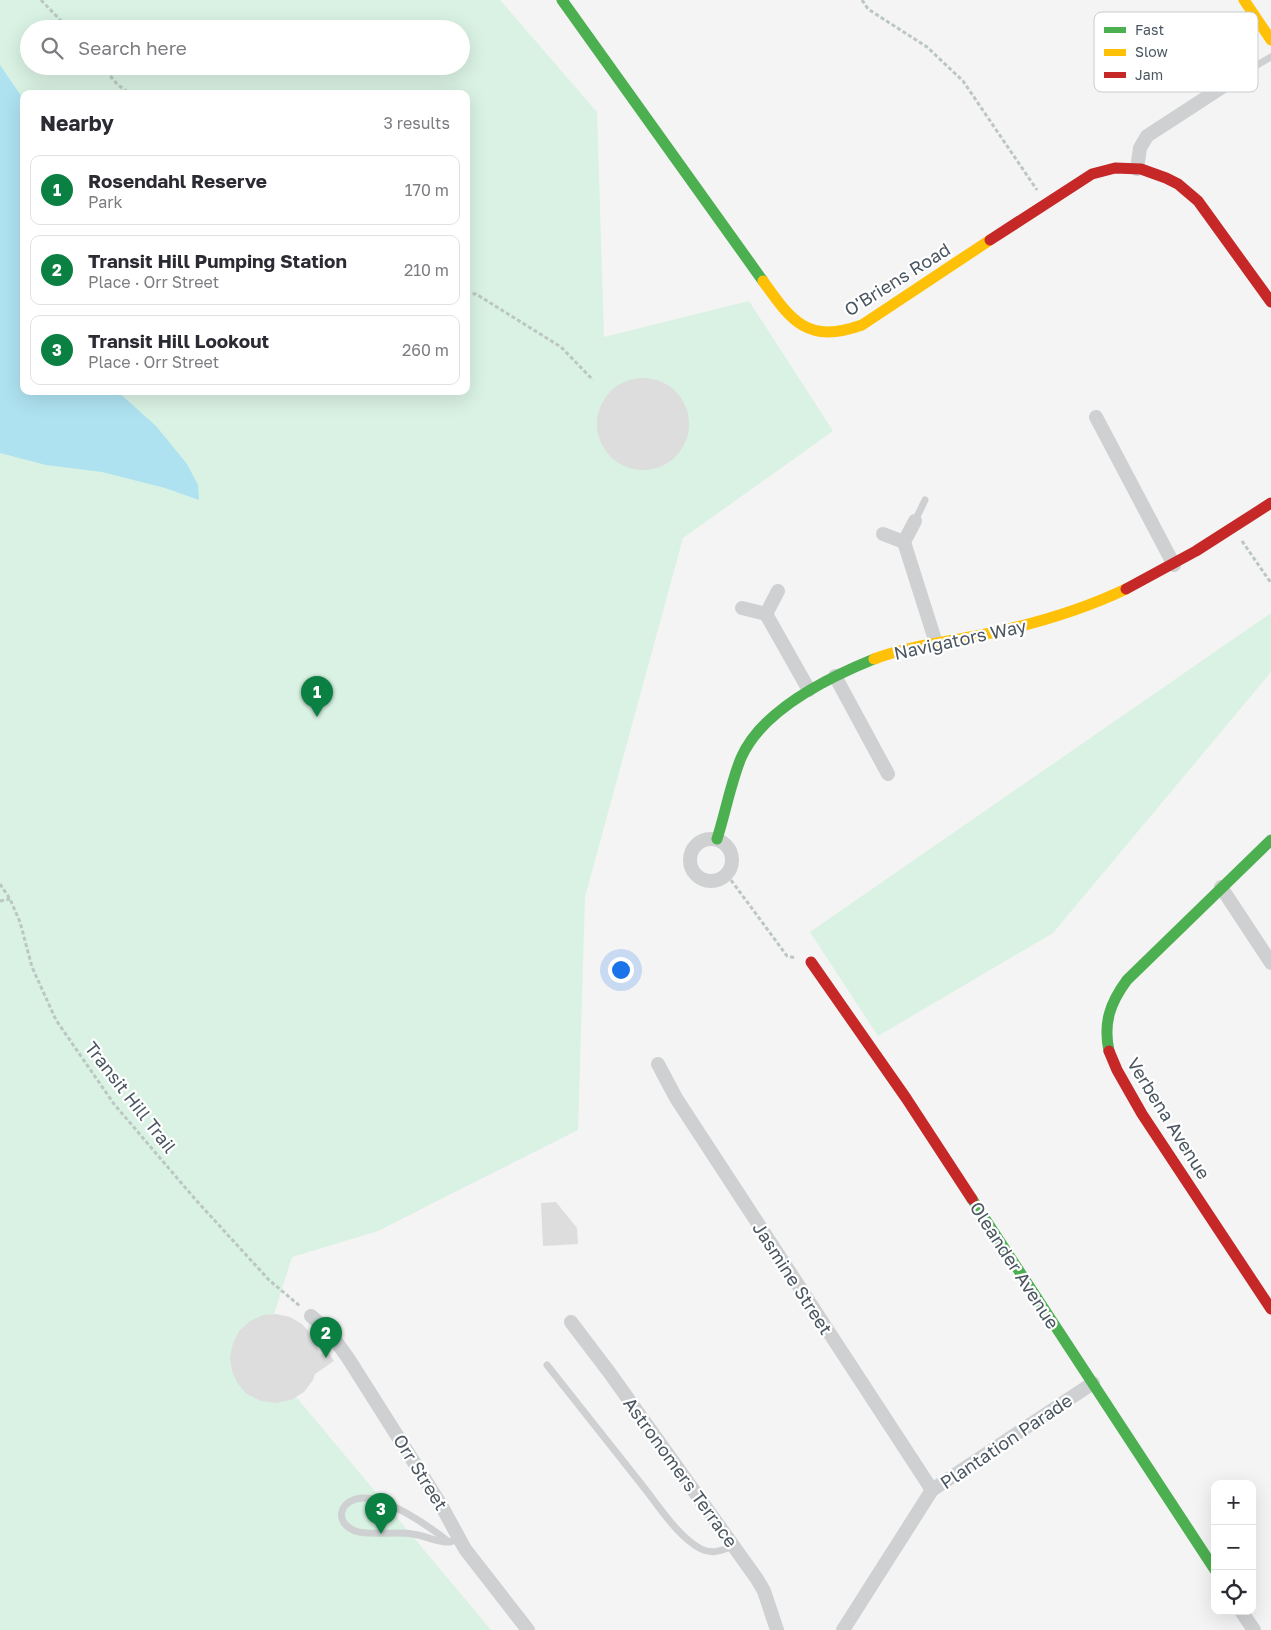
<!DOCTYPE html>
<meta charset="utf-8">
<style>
:root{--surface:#fff;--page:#f2f2f3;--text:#2b2b33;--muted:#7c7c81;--line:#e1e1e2;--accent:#0b8043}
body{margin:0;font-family:"Golos Text",sans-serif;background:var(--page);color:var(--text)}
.controls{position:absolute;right:15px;bottom:15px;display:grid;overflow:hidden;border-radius:10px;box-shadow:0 5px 20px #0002}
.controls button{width:45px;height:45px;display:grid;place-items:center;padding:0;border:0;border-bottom:1px solid var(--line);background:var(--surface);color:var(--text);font:25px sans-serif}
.you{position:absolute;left:620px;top:969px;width:18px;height:18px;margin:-12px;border:4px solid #fff;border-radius:50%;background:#1a73e8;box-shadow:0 0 0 8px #1a73e833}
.badge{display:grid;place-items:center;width:32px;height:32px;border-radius:50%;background:var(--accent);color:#fff;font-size:16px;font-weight:700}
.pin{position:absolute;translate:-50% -41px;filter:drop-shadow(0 1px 2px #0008)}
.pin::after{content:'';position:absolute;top:26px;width:18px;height:15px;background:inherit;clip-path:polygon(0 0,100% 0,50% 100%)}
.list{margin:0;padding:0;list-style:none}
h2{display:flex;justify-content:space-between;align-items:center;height:65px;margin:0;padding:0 20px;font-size:21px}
h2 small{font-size:16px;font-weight:400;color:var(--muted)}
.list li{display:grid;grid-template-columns:32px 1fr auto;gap:15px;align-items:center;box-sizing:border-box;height:70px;margin:0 10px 10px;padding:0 10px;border:1px solid var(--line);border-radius:10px}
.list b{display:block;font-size:19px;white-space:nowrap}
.list p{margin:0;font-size:16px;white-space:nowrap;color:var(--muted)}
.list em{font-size:16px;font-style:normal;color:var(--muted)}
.icon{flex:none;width:28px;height:28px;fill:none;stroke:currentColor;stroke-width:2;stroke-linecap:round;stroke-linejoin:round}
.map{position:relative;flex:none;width:1271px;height:1630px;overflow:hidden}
.search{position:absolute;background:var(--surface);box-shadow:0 5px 20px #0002;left:20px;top:20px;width:450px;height:55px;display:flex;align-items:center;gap:12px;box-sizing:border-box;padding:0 18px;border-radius:28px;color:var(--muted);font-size:19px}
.panel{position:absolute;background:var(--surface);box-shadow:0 5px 20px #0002;left:20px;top:90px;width:450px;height:305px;border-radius:10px}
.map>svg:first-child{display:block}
</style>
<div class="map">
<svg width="1271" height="1630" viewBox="0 0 1271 1630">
<rect width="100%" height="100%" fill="#f4f4f4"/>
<g fill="#d9f2e3" fill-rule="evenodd">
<path d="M0,0H500L597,112L604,337L749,301L833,431L683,538L585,897L578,1130L378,1231L292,1257L261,1355L491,1630H0ZM29,29H461V66H29ZM24,94H466V391H24Z"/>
<path d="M1271,613V672L1053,933L878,1036L810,932Z"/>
</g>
<path fill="#aee2f0" d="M0,65L24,100V391H117L156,426L187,464L198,485L199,500L165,488L102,472L46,465L0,453Z"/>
<g fill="#ddddde">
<circle cx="643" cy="424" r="46"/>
<path d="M556,1202L577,1228L578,1244L543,1246L541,1203Z"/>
<path d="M276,1314L290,1317L302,1324L313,1336L320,1355L327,1350L334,1361L315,1374L313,1380L304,1392L291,1400L276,1403L261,1401L247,1394L238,1384L232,1371L230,1357L233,1343L239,1331L250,1321L263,1315Z"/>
</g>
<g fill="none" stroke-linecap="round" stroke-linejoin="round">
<g stroke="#bcc7c4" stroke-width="3" stroke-dasharray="4 2.5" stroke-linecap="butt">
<path d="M41,0L69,29"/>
<path d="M862,0L868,9L927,47L963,81L1037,190"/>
<path d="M102,66L117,84L130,94"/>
<path d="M466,293L476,294L561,347L593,380"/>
<path d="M1242,541L1271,583"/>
<path d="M726,876L731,880L787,956L796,958"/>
<path d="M0,884L10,899L20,922L32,967L56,1020L114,1104L195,1199L269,1280L301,1307"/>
<path d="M0,901L10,899"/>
</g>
<g stroke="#ced0d2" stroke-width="7">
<path d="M1250,69L1271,57"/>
<path d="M915,521L925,500"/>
<path d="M547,1365C579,1405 610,1445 642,1485C658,1505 678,1537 701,1549C713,1555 722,1550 734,1546"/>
<path d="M449,1542C437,1543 425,1535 412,1534C396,1531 368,1536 355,1531C331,1521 342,1497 365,1498C390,1499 430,1527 449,1542L460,1539"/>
</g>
<g stroke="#ced0d2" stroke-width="14">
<path d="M1137,169L1140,148L1147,136L1250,69"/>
<path d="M1096,417L1174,565"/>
<path d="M883,534L904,542L915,521"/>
<path d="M904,542L936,643"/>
<path d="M742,608L766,614L778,591"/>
<path d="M766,614L809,690"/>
<path d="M835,676L888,774"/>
<circle cx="711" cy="860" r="21"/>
<path d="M1221,887L1271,963"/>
<path d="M658,1064L676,1098L932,1490"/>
<path d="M311,1316L330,1333L348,1358L441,1505L465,1549L528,1630"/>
<path d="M571,1322L609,1372L757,1579L764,1591L777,1630"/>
<path d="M1241,1611L1254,1630"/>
<path d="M843,1630L932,1490L1093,1383"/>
</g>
<g stroke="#4caf50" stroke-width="11">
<path d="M562,0L763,281"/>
<path d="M717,839C725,814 731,782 741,758C762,710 827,678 874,659"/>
<path d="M1109,1051C1103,1023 1110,1003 1127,980L1271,840"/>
<path d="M972,1199L1215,1570"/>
</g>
<g stroke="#ffc107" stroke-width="11">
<path d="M1244,0L1271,40"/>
<path d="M763,281C792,322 808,344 862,325L990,240"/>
<path d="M874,659C908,646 945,642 981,635C1031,625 1080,611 1126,589"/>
</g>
<g stroke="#c62828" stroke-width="11">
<path d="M990,240L1092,174L1115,168L1141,169L1166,178L1178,184L1198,201L1271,302"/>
<path d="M1126,589L1196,551L1271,503"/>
<path d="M811,962L906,1098L972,1199"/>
<path d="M1109,1051L1117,1070L1142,1114L1271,1309"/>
</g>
</g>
<g text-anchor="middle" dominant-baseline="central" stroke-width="4.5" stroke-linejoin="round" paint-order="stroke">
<g font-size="18" fill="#4a5661" stroke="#fff">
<text transform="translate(897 279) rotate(-32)">O'Briens Road</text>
<text transform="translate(960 639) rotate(-12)">Navigators Way</text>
<text transform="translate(131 1097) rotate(52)">Transit Hill Trail</text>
<text transform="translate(1169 1118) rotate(58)">Verbena Avenue</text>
<text transform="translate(1015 1265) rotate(57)">Oleander Avenue</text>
<text transform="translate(793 1278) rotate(57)">Jasmine Street</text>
<text transform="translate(1006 1441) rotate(-34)">Plantation Parade</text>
<text transform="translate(421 1472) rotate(58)">Orr Street</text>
<text transform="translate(681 1472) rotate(54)">Astronomers Terrace</text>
</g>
</g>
<rect x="1094" y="12" width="164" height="80" rx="8" fill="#fff" stroke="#c9ccd0" stroke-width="1"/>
<rect x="1104" y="27" width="22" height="6" fill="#4caf50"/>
<rect x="1104" y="49" width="22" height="7" fill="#ffc107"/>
<rect x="1104" y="72" width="22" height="6" fill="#c62828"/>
<g font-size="14" fill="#4a5661">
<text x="1135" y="35">Fast</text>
<text x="1135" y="57">Slow</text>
<text x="1135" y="80">Jam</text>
</g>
</svg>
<div class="controls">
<button>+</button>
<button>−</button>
<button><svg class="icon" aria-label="locate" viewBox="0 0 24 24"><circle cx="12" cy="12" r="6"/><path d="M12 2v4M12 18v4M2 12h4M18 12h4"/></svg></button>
</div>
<div class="you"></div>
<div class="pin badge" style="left:317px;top:717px">1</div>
<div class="pin badge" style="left:326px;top:1358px">2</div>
<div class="pin badge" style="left:381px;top:1534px">3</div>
<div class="search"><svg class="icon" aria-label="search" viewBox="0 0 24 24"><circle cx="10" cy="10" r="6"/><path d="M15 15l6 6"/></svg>Search here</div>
<section class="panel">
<h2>Nearby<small>3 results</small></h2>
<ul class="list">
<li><span class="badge">1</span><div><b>Rosendahl Reserve</b><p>Park</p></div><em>170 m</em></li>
<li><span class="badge">2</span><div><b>Transit Hill Pumping Station</b><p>Place · Orr Street</p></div><em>210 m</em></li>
<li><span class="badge">3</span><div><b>Transit Hill Lookout</b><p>Place · Orr Street</p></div><em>260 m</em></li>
</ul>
</section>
</div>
